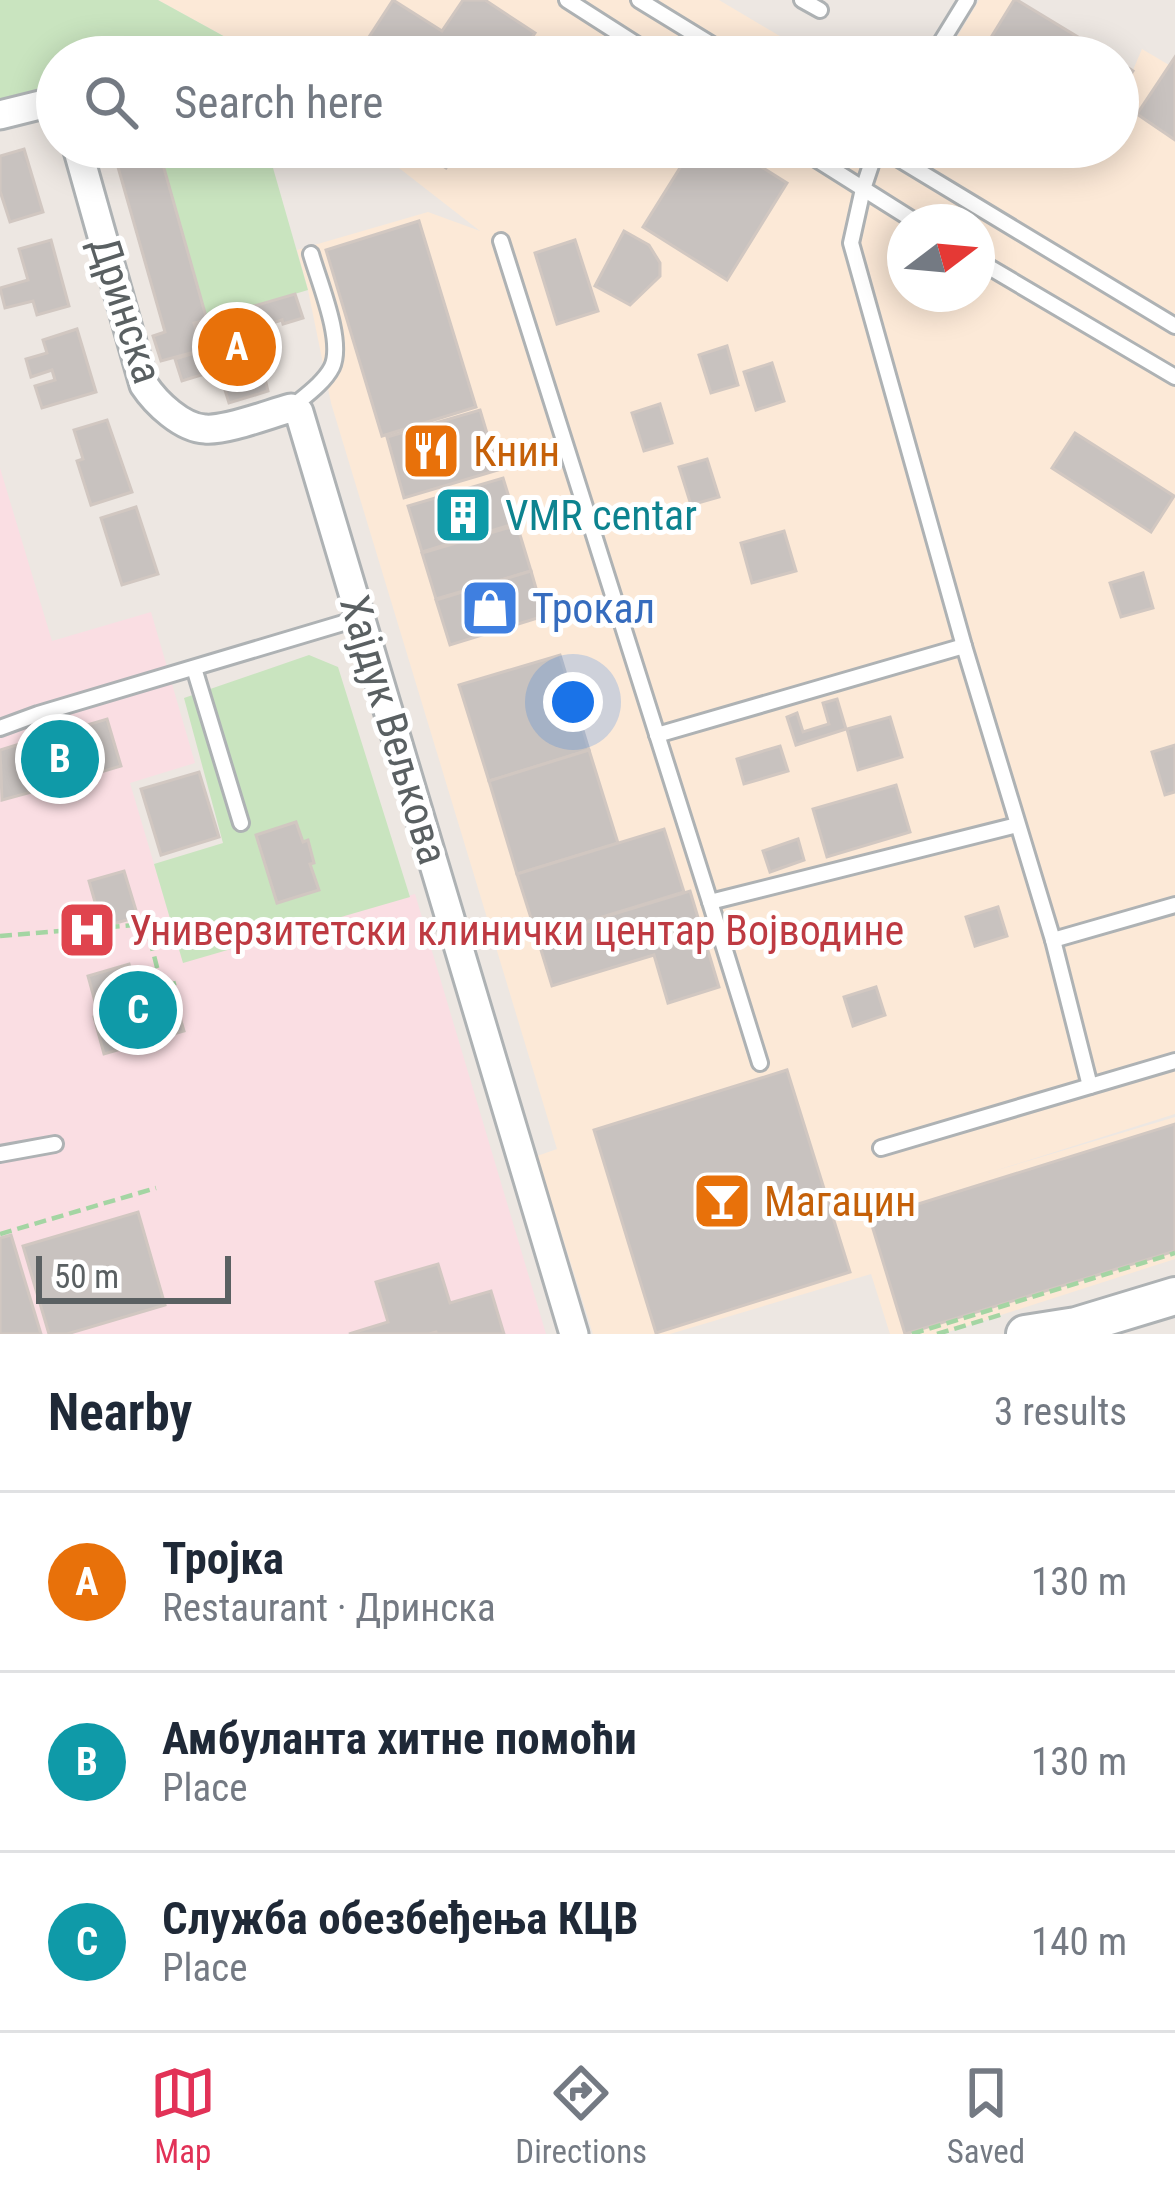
<!DOCTYPE html>
<meta charset="utf-8">
<style>
:root{--surface:#fff;--page:#f6f6f7;--text:#1f2937;--muted:#747a83;--line:#e0e1e3;--accent:#e23257}
body{margin:0;font-family:"Roboto Condensed",sans-serif;background:var(--page);color:var(--text)}
.compass{position:absolute;left:887px;top:204px;width:108px;height:108px;border-radius:50%;background:var(--surface);box-shadow:0 6px 30px #0003;rotate:74deg}
.scale{position:absolute;left:36px;bottom:30px;width:195px;box-sizing:border-box;padding-left:12px;border:6px solid #5a6062;border-top:0;font-size:33px;line-height:42px;white-space:nowrap;color:#5a6062;-webkit-text-stroke:9px #fff;paint-order:stroke}
.you{position:absolute;left:573px;top:702px;width:42px;height:42px;margin:-30px;border:9px solid #fff;border-radius:50%;background:#1a73e8;box-shadow:0 0 0 18px #1a73e833}
.badge{display:grid;place-items:center;width:78px;height:78px;border-radius:50%;background:var(--accent);color:#fff;font-size:39px;font-weight:700}
.pin{position:absolute;translate:-50% -50%;border:6px solid #fff;box-shadow:0 3px 12px #0006}
.list{margin:0;padding:0;list-style:none}
h2{display:flex;justify-content:space-between;align-items:center;height:156px;margin:0;padding:0 48px;font-size:51px}
h2 small{font-size:39px;font-weight:400;color:var(--muted)}
.list li{display:grid;grid-template-columns:78px 1fr auto;gap:36px;align-items:center;box-sizing:border-box;height:180px;padding:0 48px;border-top:3px solid var(--line)}
.list b{display:block;font-size:45px;white-space:nowrap}
.list p{margin:0;font-size:39px;white-space:nowrap;color:var(--muted)}
.list em{font-size:39px;font-style:normal;color:var(--muted)}
.icon{flex:none;width:66px;height:66px;fill:none;stroke:currentColor;stroke-width:2;stroke-linecap:round;stroke-linejoin:round}
.map{position:relative;flex:none;width:1175px;height:1334px;overflow:hidden}
.search{position:absolute;background:var(--surface);box-shadow:0 6px 30px #0003;left:36px;right:36px;top:36px;height:132px;display:flex;align-items:center;gap:30px;box-sizing:border-box;padding:0 42px;border-radius:66px;color:var(--muted);font-size:45px}
.sheet{height:696px;background:var(--surface)}
nav{display:flex;justify-content:space-around;align-items:center;box-sizing:border-box;height:168px;border-top:3px solid var(--line);background:var(--surface);font-size:33px;color:var(--muted)}
nav a{display:grid;justify-items:center;gap:6px}
nav .on{color:var(--accent)}
.map>svg:first-child{display:block}
</style>
<div class="map">
<svg width="1175" height="1334" viewBox="0 0 1175 1334">
<rect width="100%" height="100%" fill="#ede7e2"/>
<g fill="#fce9d7" fill-rule="evenodd">
<path d="M158,0H719L815,57H255L238,44Z"/>
<path d="M979,0H1017L1111,57H945Z"/>
<path d="M1142,49L1169,65L1175,57V1114L988,1173L1175,1117V1259L942,1334H890L871,1274L670,1334H593L537,1156L557,1149L331,403L308,290L297,250L428,212L480,231L372,147H1118V61L1133,70ZM905,222H977V294H905Z"/>
</g>
<path fill="#fadee3" d="M0,468L52,641L151,612L195,763L130,783L183,962L415,894L546,1334H0Z"/>
<g fill="#c9e4bf">
<path d="M0,0H158L238,44L241,57H57V89L46,88L0,101Z"/>
<path d="M158,147H267L308,290L207,320Z"/>
<path d="M309,655L338,667L410,897L183,963L154,864L223,843L184,698Z"/>
</g>
<g fill="#c8c2bf" stroke="#d1c7c1" stroke-width="3">
<path d="M393,0L442,31L463,0H485L535,33L519,57H356Z"/>
<path d="M1014,0H1017L1111,57H979Z"/>
<path d="M1175,57V140L1137,114Z"/>
<path d="M1118,61L1133,71L1118,95Z"/>
<path d="M101,147H158L207,320L194,323L202,350L161,361L153,336L165,332L114,153L104,156Z"/>
<path d="M414,147H460L446,168Z"/>
<path d="M693,147H730L787,183L727,280L643,227Z"/>
<path d="M24,149L43,212L10,222L0,191V156Z"/>
<path d="M419,221L476,407L382,436L326,250Z"/>
<path d="M624,231L649,245L660,263V276L630,305L595,286Z"/>
<path d="M51,240L69,306L37,315L33,301L5,308L0,288L28,280L19,249Z"/>
<path d="M575,240L598,311L557,324L535,253Z"/>
<path d="M295,294L303,318L283,324L282,320L253,329L268,391L229,403L220,374L212,377L211,372L182,381L175,359L204,350L196,323Z"/>
<path d="M77,329L96,392L42,408L35,386L55,380L52,370L31,377L26,359L47,353L43,340Z"/>
<path d="M727,346L738,385L711,393L699,355Z"/>
<path d="M772,363L784,401L756,410L744,372Z"/>
<path d="M660,404L672,443L644,451L632,413Z"/>
<path d="M480,410L498,470L404,498L387,437Z"/>
<path d="M107,420L132,492L91,505L77,461L83,459L74,430Z"/>
<path d="M1075,433L1174,496L1151,532L1052,468Z"/>
<path d="M707,459L719,497L691,505L679,467Z"/>
<path d="M503,478L517,523L422,552L408,506Z"/>
<path d="M136,507L158,574L122,585L101,518Z"/>
<path d="M517,525L531,571L436,599L422,553Z"/>
<path d="M784,531L796,571L752,583L741,543Z"/>
<path d="M531,571L544,616L450,645L436,600Z"/>
<path d="M1143,573L1153,608L1121,617L1110,583Z"/>
<path d="M560,655L589,750L489,781L459,685Z"/>
<path d="M837,699L846,729L796,745L787,717L797,713L803,732L829,724L823,703Z"/>
<path d="M890,717L902,757L858,770L847,729Z"/>
<path d="M107,719L121,766L74,780L70,767L46,774L50,787L2,800L0,750L36,739L40,753L63,746L60,733Z"/>
<path d="M1175,745V792L1165,795L1152,752Z"/>
<path d="M780,746L788,771L744,784L737,759Z"/>
<path d="M589,750L618,843L517,874L489,781Z"/>
<path d="M199,772L219,837L161,855L141,789Z"/>
<path d="M896,785L910,832L827,857L813,809Z"/>
<path d="M296,822L303,842L308,840L314,863L310,864L319,890L277,903L256,835Z"/>
<path d="M664,829L684,892L537,937L517,874Z"/>
<path d="M798,839L804,860L770,872L763,851Z"/>
<path d="M124,871L138,917L102,927L89,881Z"/>
<path d="M690,891L719,987L668,1003L654,955L552,986L537,937Z"/>
<path d="M998,907L1007,936L975,946L966,917Z"/>
<path d="M129,964L140,1004L173,994L184,1031L104,1054L94,1017L99,1016L88,976Z"/>
<path d="M876,987L885,1015L853,1026L844,997Z"/>
<path d="M787,1070L850,1272L656,1333L594,1130Z"/>
<path d="M1175,1124V1251L905,1334L870,1219Z"/>
<path d="M138,1212L165,1305L67,1334H49L23,1246Z"/>
<path d="M11,1235L41,1334H0V1238Z"/>
<path d="M438,1264L450,1303L491,1291L504,1334H437L436,1332L429,1334H349L388,1322L376,1282Z"/>
</g>
<g fill="none" stroke-linecap="round" stroke-linejoin="round">
<g stroke="#aeb2b4" stroke-width="20">
<g id="service">
<path d="M567,0L656,57"/>
<path d="M639,0L732,57"/>
<path d="M802,0L820,10"/>
<path d="M932,57L967,0"/>
<path d="M797,147L916,222"/>
<path d="M877,147L863,189L851,243L964,646L1053,940L1090,1086"/>
<path d="M879,147L1175,326"/>
<path d="M501,241L710,902"/>
<path d="M977,260L1175,377"/>
<path d="M291,408C305,396 324,383 332,367C344,341 319,282 311,254"/>
<path d="M194,668L241,823"/>
<path d="M0,728L38,714L360,618"/>
<path d="M657,735L964,646"/>
<path d="M1053,940L1175,905"/>
<path d="M760,1063L710,902L1017,825"/>
<path d="M881,1148L1175,1061"/>
<path d="M0,1154L55,1144"/>
</g>
</g>
<g stroke="#aeb2b4" stroke-width="33">
<g id="minor">
<path d="M0,115L44,104L57,107"/>
<path d="M77,147L144,385C156,403 182,428 205,429C226,431 269,414 291,408L299,412L574,1334"/>
</g>
</g>
<g stroke="#aeb2b4" stroke-width="42">
<path id="tertiary" d="M1025,1334L1076,1326L1175,1296"/>
</g>
<g stroke="#a4d5a3" stroke-width="4.5" stroke-dasharray="12 6" stroke-linecap="butt">
<path d="M0,936L146,924L162,987"/>
<path d="M138,995L176,983"/>
<path d="M0,1234L156,1188"/>
<path d="M912,1334L1175,1253"/>
<path d="M937,1334L1003,1314"/>
</g>
<use href="#service" stroke="#fff" stroke-width="14"/>
<use href="#minor" stroke="#fff" stroke-width="27"/>
<use href="#tertiary" stroke="#fff" stroke-width="36"/>
</g>
<defs>
<g id="restaurant-square" transform="scale(3)"><rect x="-9" y="-9" width="18" height="18" rx="4" fill="#e8710a" stroke="#fff"/><path d="M-5-6h1v4h1v-4h1v4h1v-4h1v5L-1.5 .5V6h-2V.5L-5-1ZM5-6V6H3V1.5H1.5Q1.5-4 5-6Z" fill="#fff"/></g>
<g id="building-square" transform="scale(3)"><rect x="-9" y="-9" width="18" height="18" rx="4" fill="#0f9aa8" stroke="#fff"/><path d="M-4-6H4V6H1V3H-1V6H-4ZM-2.5-4.3h1.7v1.8h-1.7ZM.8-4.3h1.7v1.8H.8ZM-2.5-1h1.7V.8h-1.7ZM.8-1h1.7V.8H.8Z" fill="#fff"/></g>
<g id="shop-square" transform="scale(3)"><rect x="-9" y="-9" width="18" height="18" rx="4" fill="#3f7fe0" stroke="#fff"/><path d="M-5-2.5h2.3a2.7 3.5 0 0 1 5.4 0H5L5.5 6h-11ZM-1.5-2.5h3a1.5 2.3 0 0 0-3 0Z" fill="#fff"/></g>
<g id="hospital-square" transform="scale(3)"><rect x="-9" y="-9" width="18" height="18" rx="4" fill="#e0444e" stroke="#fff"/><path d="M-5-5h3v3.5h4V-5h3V5h-3V1.5h-4V5h-3Z" fill="#fff"/></g>
<g id="bar-square" transform="scale(3)"><rect x="-9" y="-9" width="18" height="18" rx="4" fill="#e8710a" stroke="#fff"/><path d="M-6-5H6L.8 .8V4.5H3.5V6h-7V4.5H-.8V.8Z" fill="#fff"/></g>
</defs>
<g fill-rule="evenodd">
<use href="#restaurant-square" x="431" y="451"/>
<use href="#building-square" x="463" y="515"/>
<use href="#shop-square" x="490" y="608"/>
<use href="#hospital-square" x="87" y="930"/>
<use href="#bar-square" x="722" y="1201"/>
</g>
<g text-anchor="middle" dominant-baseline="central" stroke-width="10" stroke-linejoin="round" paint-order="stroke">
<g font-size="42" fill="#5a6062" stroke="#fff">
<text transform="translate(126 310) rotate(72)">Дринска</text>
<text transform="translate(394 730) rotate(73)">Хајдук Вељкова</text>
</g>
<g font-size="42" fill="#c56008" stroke="#fff" text-anchor="start">
<text x="473" y="451">Книн</text>
<text x="764" y="1201">Магацин</text>
</g>
<g font-size="42" fill="#0d838f" stroke="#fff" text-anchor="start">
<text x="505" y="515">VMR centar</text>
</g>
<g font-size="42" fill="#366cbe" stroke="#fff" text-anchor="start">
<text x="532" y="608">Трокал</text>
</g>
<g font-size="42" fill="#be3a42" stroke="#fff" text-anchor="start">
<text x="129" y="930">Универзитетски клинички центар Војводине</text>
</g>
</g>
</svg>
<svg class="compass" viewBox="-18 -18 36 36"><path d="M0-13l5 13h-10z" fill="#e53935"/><path d="M0 13l5-13h-10z" fill="#747a83"/></svg>
<div class="scale">50 m</div>
<div class="you"></div>
<div class="pin badge" style="left:237px;top:347px;background:#e8710a">A</div>
<div class="pin badge" style="left:60px;top:759px;background:#0f9aa8">B</div>
<div class="pin badge" style="left:138px;top:1010px;background:#0f9aa8">C</div>
<div class="search"><svg class="icon" aria-label="search" viewBox="0 0 24 24"><circle cx="10" cy="10" r="6"/><path d="M15 15l6 6"/></svg>Search here</div>
</div>
<section class="sheet">
<h2>Nearby<small>3 results</small></h2>
<ul class="list">
<li><span class="badge" style="background:#e8710a">A</span><div><b>Тројка</b><p>Restaurant · Дринска</p></div><em>130 m</em></li>
<li><span class="badge" style="background:#0f9aa8">B</span><div><b>Амбуланта хитне помоћи</b><p>Place</p></div><em>130 m</em></li>
<li><span class="badge" style="background:#0f9aa8">C</span><div><b>Служба обезбеђења КЦВ</b><p>Place</p></div><em>140 m</em></li>
</ul>
</section>
<nav>
<a class="on"><svg class="icon" aria-label="map" viewBox="0 0 24 24"><path d="M3 6l6-2 6 2 6-2v14l-6 2-6-2-6 2zM9 4v14M15 6v14"/></svg>Map</a>
<a><svg class="icon" aria-label="directions" viewBox="0 0 24 24"><path d="M12 3l9 9-9 9-9-9zM9 14v-3h6M13 9l2 2-2 2"/></svg>Directions</a>
<a><svg class="icon" aria-label="saved" viewBox="0 0 24 24"><path d="M7 4h10v16l-5-4-5 4z"/></svg>Saved</a>
</nav>
